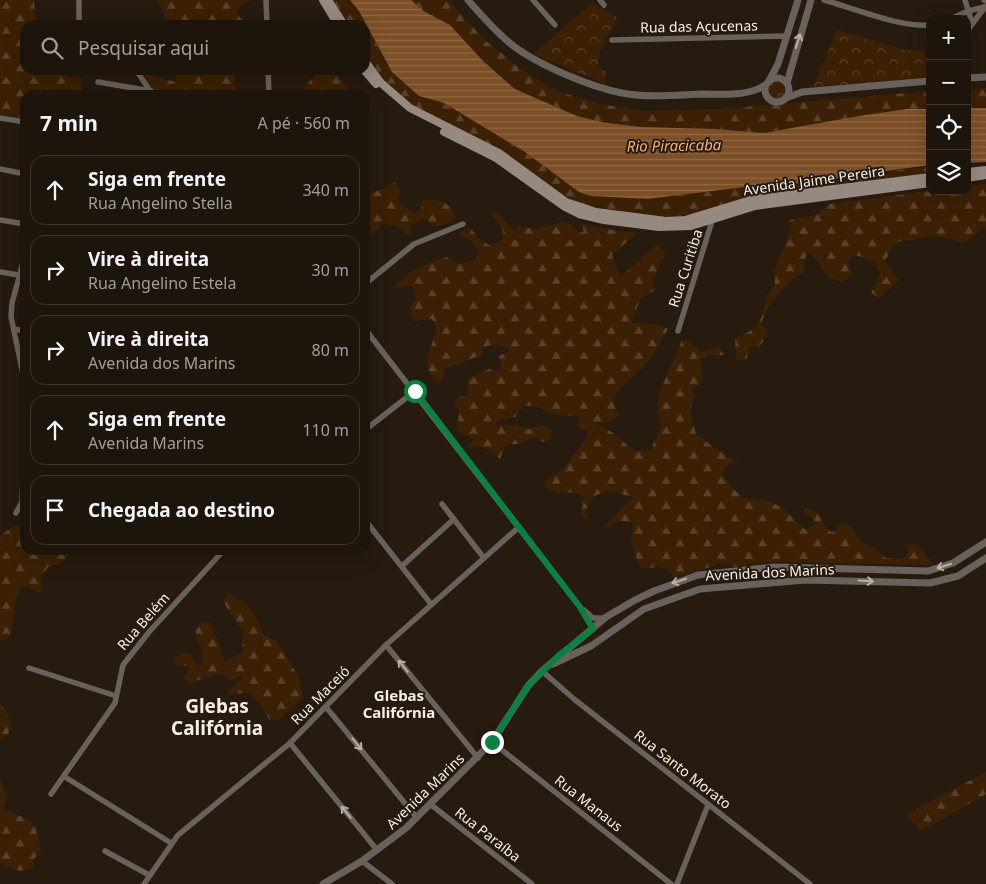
<!DOCTYPE html>
<html lang="pt">
<meta charset="utf-8">
<style>
:root{--surface:#1d140b;--page:#2a2119;--text:#f1f3f6;--muted:#a09e9d;--line:#3b332c}
body{margin:0;font-family:"Noto Sans",sans-serif;background:var(--page);color:var(--text)}
.controls{position:absolute;right:15px;top:15px;display:grid;overflow:hidden;border-radius:10px;box-shadow:0 5px 20px #0002}
.controls button{width:45px;height:45px;display:grid;place-items:center;padding:0;border:0;border-bottom:1px solid var(--line);background:var(--surface);color:var(--text);font:25px sans-serif}
.stop{position:absolute;width:15px;height:15px;margin:-11px;border:4px solid #0b8043;border-radius:50%;background:#fff}
.stop.end{background:#0b8043;border-color:#fff;box-shadow:0 1px 5px #0008}
.list{margin:0;padding:0;list-style:none}
h2{display:flex;justify-content:space-between;align-items:center;height:65px;margin:0;padding:0 20px;font-size:21px}
h2 small{font-size:16px;font-weight:400;color:var(--muted)}
.list li{display:grid;grid-template-columns:32px 1fr auto;gap:15px;align-items:center;box-sizing:border-box;height:70px;margin:0 10px 10px;padding:0 10px;border:1px solid var(--line);border-radius:15px}
.list b{display:block;font-size:19px;white-space:nowrap}
.list p{margin:0;font-size:16px;white-space:nowrap;color:var(--muted)}
.list em{font-size:16px;font-style:normal;color:var(--muted)}
.icon{flex:none;width:28px;height:28px;fill:none;stroke:currentColor;stroke-width:2;stroke-linecap:round;stroke-linejoin:round}
.map{position:relative;flex:none;width:986px;height:884px;overflow:hidden}
.search{position:absolute;background:var(--surface);box-shadow:0 5px 20px #0002;left:20px;top:20px;width:350px;height:55px;display:flex;align-items:center;gap:12px;box-sizing:border-box;padding:0 18px;border-radius:15px;color:var(--muted);font-size:19px}
.panel{position:absolute;background:var(--surface);box-shadow:0 5px 20px #0002;left:20px;top:90px;width:350px;height:465px;border-radius:15px}
.map>svg:first-child{display:block}
</style>
<div class="map">
<svg width="986" height="884" viewBox="0 0 986 884">
<defs>
<pattern id="forest-firs" width="22" height="20" patternUnits="userSpaceOnUse" patternTransform="scale(1.25)"><rect width="22" height="20" fill="#3c2005"/><path d="M5 1l3.5 6h-7zM16 11l3.5 6h-7z" fill="#594129"/></pattern>
<pattern id="park-crowns" width="20" height="18" patternUnits="userSpaceOnUse" patternTransform="scale(1.25)"><rect width="20" height="18" fill="#3c2005"/><path d="M2 6a3 3 0 1 1 6 0M12 15a3 3 0 1 1 6 0" fill="none" stroke="#594129"/></pattern>
<pattern id="water-rules" width="6" height="5" patternUnits="userSpaceOnUse" patternTransform="scale(1.25)"><rect width="6" height="5" fill="#7d4f26"/><path d="M0 2.5h6" fill="none" stroke="#906946"/></pattern>
</defs>
<rect width="100%" height="100%" fill="#271a0f"/>
<g fill="url(#forest-firs)">
<path d="M0,0H34L36,25H25V70H60L68,77L81,78V91L78,95H25V118L0,114Z"/>
<path d="M157,0H251L241,4L236,13L243,21L236,25H170Z"/>
<path d="M333,0H350L359,11L392,72L419,96L444,103L525,152L579,192L591,196L647,199L745,187L794,184L930,166V175L666,218L581,205L412,105L383,80L365,51V25H349Z"/>
<path d="M411,0H448L486,41L525,72L559,92L601,104L644,111L722,109L930,91V109H907L764,133L715,129L641,127L601,122L577,116L515,89L484,62L453,28L425,12Z"/>
<path d="M176,70H236L234,85L244,95H156L143,73L176,82Z"/>
<path d="M323,70L338,76L353,95H298L315,75Z"/>
<path d="M986,88V108H967V89Z"/>
<path d="M396,182L401,192L398,199L400,203L416,214L421,210L422,201C437,198 447,200 455,214L451,222L436,227L424,219L408,226L412,234L408,235L397,226L384,224L365,239V193L378,191Z"/>
<path d="M986,184V229L983,226L975,236L964,242C942,239 936,232 914,240C910,242 906,240 902,241C892,243 889,254 885,262L898,279L897,282L879,298L871,293L880,274L874,262L856,255L848,259L852,276L843,282C823,280 822,260 806,252L804,272C784,283 767,303 761,325L768,332C763,343 761,348 749,347L747,358L744,360L736,359L735,339L754,329L762,317L767,295L775,285L774,271L791,230L790,220L816,215L829,204L930,191H967V186Z"/>
<path d="M493,211L498,214L515,231L517,230V226L536,229L563,222L570,224L580,233L584,231L579,223C589,225 598,227 607,229C618,231 626,230 636,234L612,255L620,277L658,244L665,252L652,284L657,289L640,299L632,323L661,325L668,329L648,362L616,393L614,402L619,415L609,422L596,424C602,427 609,430 615,434C627,442 629,453 645,451L647,448L651,451C652,443 658,437 660,430C662,419 655,404 659,394C666,377 674,358 682,340H688L701,352L719,346L725,355H708L700,359L703,378L700,385L691,388L695,394L690,411L696,434C708,441 713,451 727,454L725,456L739,462L729,464L723,471C726,484 735,491 746,499L753,498L755,501C780,497 788,517 806,530L817,523L803,511L804,508L819,513L826,528L831,532L835,531L839,524H847L852,528L859,540L868,547L875,548L886,558H904L908,553L907,545C922,543 926,557 934,565L776,562L749,564L738,567L720,564L674,578L668,569L658,567L641,569L631,544L633,522L619,521L602,529L633,497L609,491L594,496L586,510L589,524L581,514L584,499L582,494C570,491 552,494 545,487L548,479L563,469L588,436L587,429L578,427L579,417C572,415 566,416 559,415C545,412 538,404 523,406L516,417L501,420L494,425H516L528,429L544,425L552,431L550,441L542,442L535,437L519,444L506,445L500,459L490,450L474,445L467,449L474,439L457,431L459,411L454,404L459,396H467L469,394L467,379L489,369L502,371L499,356L510,350C504,344 491,343 483,348L482,355L444,369L443,380L437,383C419,365 430,350 437,331L432,319L415,321L409,307L416,299L413,286L393,288C412,268 421,266 447,257C458,266 463,264 476,259L479,253C474,243 469,237 458,235L468,226L482,241L491,246L503,239C505,228 499,223 492,216Z"/>
<path d="M18,526L25,529V550H68C65,565 60,562 48,567L41,578L42,592H36L28,586L20,588C10,603 18,629 5,641L0,640V536L12,527Z"/>
<path d="M227,594C249,600 256,615 263,635L277,641L297,674L303,698L278,720L269,719L259,702L249,693L228,694L230,689L242,679L241,676L230,680L224,674L208,676L189,684L183,678L190,669L187,666H176L174,659L180,653H190L196,664L201,666C202,662 204,657 203,654C200,640 188,633 203,622L212,624L224,661L242,653L243,632L226,606L224,602Z"/>
<path d="M0,704C10,714 12,722 8,735L0,739Z"/>
<path d="M986,772V794L922,831L905,815Z"/>
<path d="M0,779L7,798L2,809L25,818L35,824L41,851L34,859L33,868L20,871L0,864Z"/>
</g>
<g fill="url(#park-crowns)">
<path d="M592,3L617,17L600,51L598,67L607,72L605,84L533,54Z"/>
<path d="M837,30L905,50L930,51V78L813,87Z"/>
<circle cx="777" cy="90" r="11"/>
</g>
<g fill="url(#water-rules)">
<path d="M350,0H411L425,12L450,25L484,62L515,89L577,116L601,122L641,127L715,129L764,133L859,116L907,109H930V165L794,184L745,187L647,199L591,196L579,192L525,152L444,103L419,96L392,72L359,11Z"/>
<path d="M967,108H986V162L967,163Z"/>
</g>
<g fill="none" stroke-linecap="round" stroke-linejoin="round">
<g stroke="#69625c" stroke-width="5.5">
<path d="M266,0L267,25"/>
<path d="M533,0L555,25"/>
<path d="M600,0L604,5"/>
<path d="M824,0C853,8 901,28 930,25"/>
<path d="M965,0L972,23"/>
<path d="M984,0L986,1"/>
<path d="M950,19L968,11L985,7"/>
<path d="M79,25V0"/>
<path d="M967,31L985,7"/>
<path d="M612,40L787,36"/>
<path d="M136,70L153,95"/>
<path d="M268,70L269,95"/>
<path d="M98,82L151,91"/>
<path d="M0,118L25,122"/>
<path d="M0,169L25,174"/>
<path d="M0,220L25,224"/>
<path d="M25,255L12,303L11,317L25,383"/>
<path d="M0,272L25,276"/>
<path d="M365,284L414,244L463,224"/>
<path d="M14,329L25,331"/>
<path d="M365,329L580,607L593,629"/>
<path d="M678,331L713,218"/>
<path d="M365,430L415,391"/>
<path d="M442,504L484,558"/>
<path d="M16,513L22,502L25,432"/>
<path d="M365,520L431,604"/>
<path d="M402,566L454,519"/>
<path d="M584,610L593,618H604"/>
<path d="M386,645L478,758"/>
<path d="M29,668L116,696"/>
<path d="M542,671L574,699L810,884"/>
<path d="M326,707L417,818"/>
<path d="M492,742L671,884"/>
<path d="M290,743L377,850"/>
<path d="M65,777L171,843"/>
<path d="M51,794L115,703L123,665L149,632L224,550"/>
<path d="M430,804L532,884"/>
<path d="M105,851L149,875"/>
<path d="M362,861L392,884"/>
<path d="M144,884L178,835L290,743L386,645L519,527"/>
<path d="M677,884L708,805"/>
</g>
<g stroke="#69625c" stroke-width="7">
<path d="M468,0C481,15 495,31 511,44C536,64 590,87 622,93C648,98 676,95 702,94C722,94 748,97 765,85"/>
<circle cx="777" cy="90" r="12"/>
<path d="M967,78L986,77"/>
<path d="M769,81L778,64L798,0"/>
<path d="M787,83L811,0"/>
<path d="M786,98L802,92L930,81"/>
<path d="M553,664L591,646L644,609L700,589L805,580L930,583L958,576L986,558"/>
<path d="M323,884L362,861L406,828L492,742L528,686L542,671L606,617L635,600L654,591L698,575L775,567L928,571L953,563L986,542"/>
</g>
<g stroke="#958980" stroke-width="8">
<path d="M323,0L338,25"/>
<path d="M328,0L344,25"/>
<path d="M365,61L381,83L410,108L499,153L566,202L596,212L666,221L685,220L754,199L930,177"/>
<path d="M364,70L376,84"/>
<path d="M444,132L496,158L565,207L579,214L604,220L659,227L691,226L755,206L930,183"/>
<path d="M967,172L986,170"/>
<path d="M967,178L986,175"/>
</g>
</g>
<defs><path id="oneway-shaft" d="M-6 0H5M1.5-3L5.5 0L1.5 3" fill="none" stroke-width="1.6" stroke-linecap="round" stroke-linejoin="round" transform="scale(1.25)"/></defs>
<g stroke="#b7afa8">
<use href="#oneway-shaft" transform="translate(798 41) rotate(-73)"/>
<use href="#oneway-shaft" transform="translate(944 566) rotate(162)"/>
<use href="#oneway-shaft" transform="translate(679 581) rotate(162)"/>
<use href="#oneway-shaft" transform="translate(866 581) rotate(3)"/>
<use href="#oneway-shaft" transform="translate(403 666) rotate(-129)"/>
<use href="#oneway-shaft" transform="translate(357 744) rotate(51)"/>
<use href="#oneway-shaft" transform="translate(346 812) rotate(-129)"/>
</g>
<g fill="none" stroke-linecap="round" stroke-linejoin="round">
<path stroke="#0b8043" stroke-width="6" d="M415,391L580,607L593,629L558,656L528,686L492,742"/>
</g>
<g text-anchor="middle" dominant-baseline="central" stroke-width="4" stroke-linejoin="round" paint-order="stroke">
<g font-size="14" fill="#f7eee6" stroke="#271a0f">
<text transform="translate(699 26) rotate(-1)">Rua das Açucenas</text>
<text transform="translate(814 180) rotate(-8)">Avenida Jaime Pereira</text>
<text transform="translate(685 268) rotate(-72)">Rua Curitiba</text>
<text transform="translate(770 572) rotate(-3)">Avenida dos Marins</text>
<text transform="translate(143 621) rotate(-49)">Rua Belém</text>
<text transform="translate(320 695) rotate(-45)">Rua Maceió</text>
<text transform="translate(683 769) rotate(38)">Rua Santo Morato</text>
<text transform="translate(425 791) rotate(-44)">Avenida Marins</text>
<text transform="translate(589 803) rotate(38)">Rua Manaus</text>
<text transform="translate(488 834) rotate(38)">Rua Paraíba</text>
</g>
<g font-size="15" font-style="italic" fill="#f7b074" stroke="#271a0f">
<text transform="translate(674 145) rotate(-1)">Rio Piracicaba</text>
</g>
<g font-size="15" font-weight="bold" fill="#f7eee6" stroke="#271a0f">
<text x="399" y="695">Glebas<tspan x="399" dy="17">Califórnia</tspan></text>
</g>
<g font-size="19" font-weight="bold" fill="#f7eee6" stroke="#271a0f">
<text x="217" y="706">Glebas<tspan x="217" dy="22">Califórnia</tspan></text>
</g>
</g>
</svg>
<div class="controls">
<button>+</button>
<button>−</button>
<button><svg class="icon" aria-label="locate" viewBox="0 0 24 24"><circle cx="12" cy="12" r="6"/><path d="M12 2v4M12 18v4M2 12h4M18 12h4"/></svg></button>
<button><svg class="icon" aria-label="layers" viewBox="0 0 24 24"><path d="M12 4l9 5-9 5-9-5zM3 14l9 5 9-5"/></svg></button>
</div>
<div class="stop" style="left:415px;top:391px"></div>
<div class="stop end" style="left:492px;top:742px"></div>
<div class="search"><svg class="icon" aria-label="search" viewBox="0 0 24 24"><circle cx="10" cy="10" r="6"/><path d="M15 15l6 6"/></svg>Pesquisar aqui</div>
<section class="panel">
<h2>7 min<small>A pé · 560 m</small></h2>
<ul class="list">
<li><svg class="icon" aria-label="ahead" viewBox="0 0 24 24"><path d="M12 20V5M6 11l6-6 6 6"/></svg><div><b>Siga em frente</b><p>Rua Angelino Stella</p></div><em>340 m</em></li>
<li><svg class="icon" aria-label="right" viewBox="0 0 24 24"><path d="M7 20v-9h11M14 6l5 5-5 5"/></svg><div><b>Vire à direita</b><p>Rua Angelino Estela</p></div><em>30 m</em></li>
<li><svg class="icon" aria-label="right" viewBox="0 0 24 24"><path d="M7 20v-9h11M14 6l5 5-5 5"/></svg><div><b>Vire à direita</b><p>Avenida dos Marins</p></div><em>80 m</em></li>
<li><svg class="icon" aria-label="ahead" viewBox="0 0 24 24"><path d="M12 20V5M6 11l6-6 6 6"/></svg><div><b>Siga em frente</b><p>Avenida Marins</p></div><em>110 m</em></li>
<li><svg class="icon" aria-label="arrive" viewBox="0 0 24 24"><path d="M6 21V4h12l-3 4 3 4H6"/></svg><div><b>Chegada ao destino</b></div></li>
</ul>
</section>
</div>
